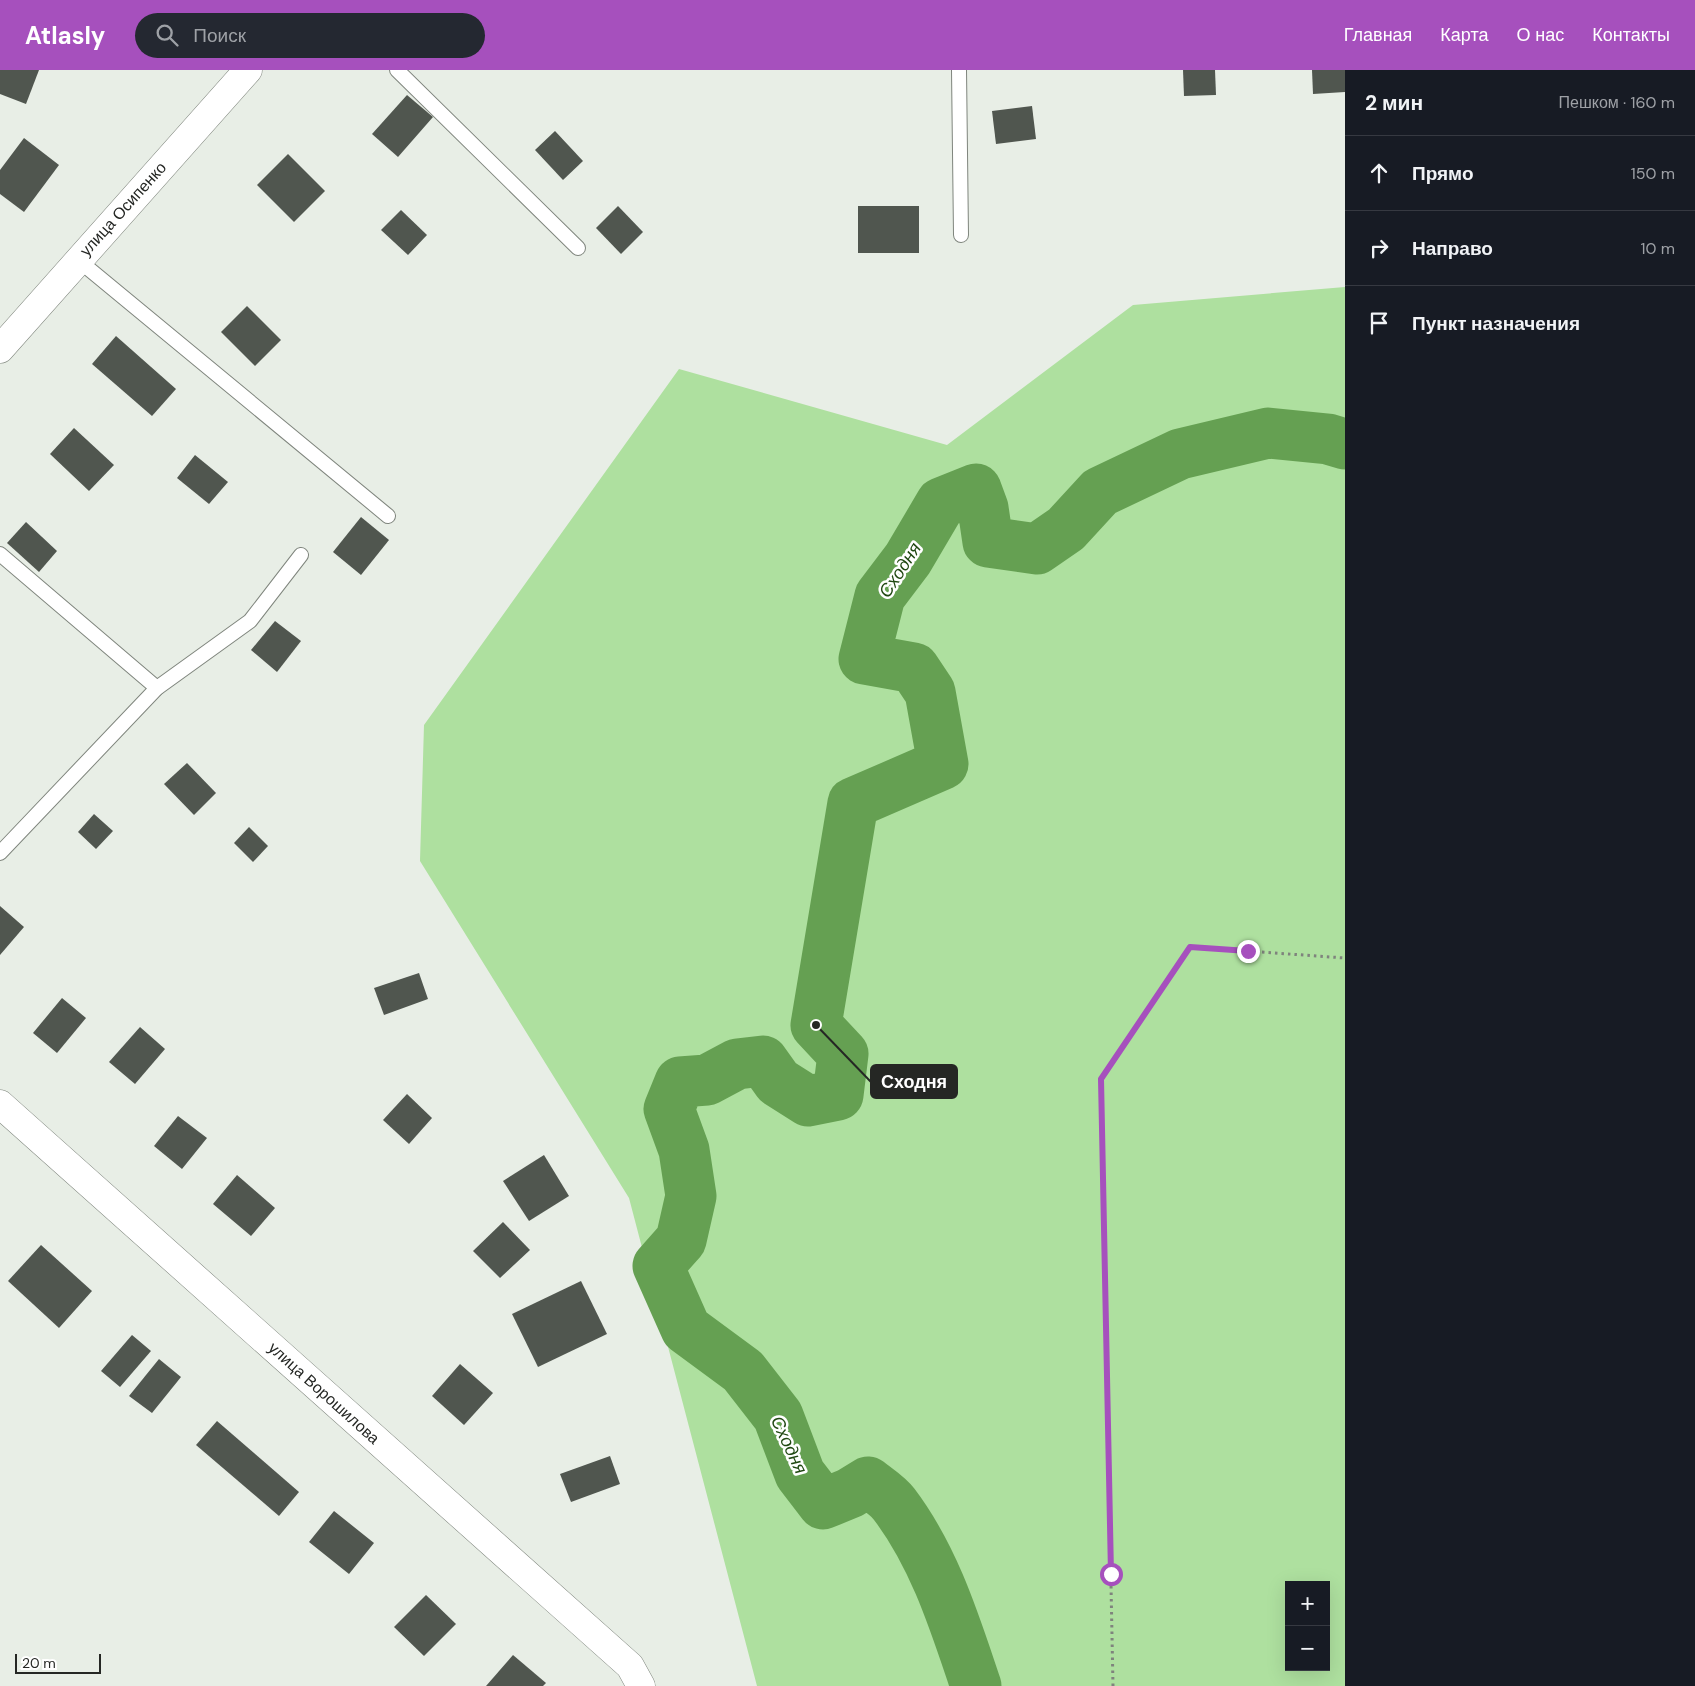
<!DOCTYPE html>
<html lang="ru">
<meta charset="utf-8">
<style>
:root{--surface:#171b24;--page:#242831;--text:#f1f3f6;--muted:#9ea1a6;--line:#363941;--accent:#a650bd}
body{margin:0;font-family:"DM Sans",sans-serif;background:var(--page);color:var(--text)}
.controls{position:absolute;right:15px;bottom:15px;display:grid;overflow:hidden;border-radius:0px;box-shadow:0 5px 20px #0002}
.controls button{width:45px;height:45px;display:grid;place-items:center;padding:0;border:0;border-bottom:1px solid var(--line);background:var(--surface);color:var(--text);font:25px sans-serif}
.scale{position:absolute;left:15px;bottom:12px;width:86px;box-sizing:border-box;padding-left:5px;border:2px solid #252724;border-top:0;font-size:14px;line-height:18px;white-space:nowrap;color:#252724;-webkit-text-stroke:4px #fff;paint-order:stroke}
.stop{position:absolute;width:15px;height:15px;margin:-11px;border:4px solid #a650bd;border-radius:50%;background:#fff}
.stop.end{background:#a650bd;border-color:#fff;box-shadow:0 1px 5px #0008}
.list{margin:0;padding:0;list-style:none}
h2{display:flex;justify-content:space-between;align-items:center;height:65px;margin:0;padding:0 20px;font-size:21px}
h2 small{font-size:16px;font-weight:400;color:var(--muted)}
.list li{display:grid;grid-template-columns:32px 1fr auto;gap:15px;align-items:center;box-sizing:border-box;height:75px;padding:0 20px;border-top:1px solid var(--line)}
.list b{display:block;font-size:19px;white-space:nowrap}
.list em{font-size:16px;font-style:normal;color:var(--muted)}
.icon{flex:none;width:28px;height:28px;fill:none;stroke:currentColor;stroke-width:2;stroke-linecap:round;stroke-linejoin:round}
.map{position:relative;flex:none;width:1345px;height:1616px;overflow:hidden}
header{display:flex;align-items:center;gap:30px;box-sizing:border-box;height:70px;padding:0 25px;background:var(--accent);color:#fff}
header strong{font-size:24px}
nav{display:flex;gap:28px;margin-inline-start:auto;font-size:18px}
.search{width:350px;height:45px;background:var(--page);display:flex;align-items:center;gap:12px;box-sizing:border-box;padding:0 18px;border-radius:28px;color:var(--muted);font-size:19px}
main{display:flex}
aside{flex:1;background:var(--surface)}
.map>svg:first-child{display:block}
</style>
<header>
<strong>Atlasly</strong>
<div class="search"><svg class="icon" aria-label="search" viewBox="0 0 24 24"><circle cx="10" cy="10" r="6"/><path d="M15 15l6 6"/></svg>Поиск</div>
<nav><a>Главная</a><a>Карта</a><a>О нас</a><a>Контакты</a></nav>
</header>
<main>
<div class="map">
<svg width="1345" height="1616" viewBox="0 0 1345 1616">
<rect width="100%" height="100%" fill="#e8eee6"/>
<path fill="#aee09f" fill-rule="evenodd" d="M1345,217V1616H757L629,1128L420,791L424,655L679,299L947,375L1133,235ZM1289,1515H1326V1597H1289Z"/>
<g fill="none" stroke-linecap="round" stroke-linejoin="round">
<path stroke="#65a052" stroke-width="51" d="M976,1616C955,1554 935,1488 894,1434C888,1426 877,1419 868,1412L850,1423L823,1434L800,1404L778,1346L743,1301L686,1259L658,1196L681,1170L691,1126L684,1080L669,1039L680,1012L707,1010L737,994L763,991L778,1012L808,1031L838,1025L843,984L816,955L853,733L943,694L930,622L914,598L864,589L880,526L908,489L941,433L976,419L983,438L988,472L1037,479L1066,459L1100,422L1180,384L1268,363L1328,369L1345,374"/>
</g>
<g fill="#50564f">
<path d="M0,0H39L26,34L0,24Z"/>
<path d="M1183,0H1215L1216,25L1184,26Z"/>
<path d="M1312,0H1345V22L1313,24Z"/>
<path d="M407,25L433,47L398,87L372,64Z"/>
<path d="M1032,36L1036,69L996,74L992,41Z"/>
<path d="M555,61L583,91L563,110L535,80Z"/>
<path d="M24,68L59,95L24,142L0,124V100Z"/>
<path d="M288,84L325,121L294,152L257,115Z"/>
<path d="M618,136L643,162L621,184L596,158Z"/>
<rect x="858" y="136" width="61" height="47"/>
<path d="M401,140L427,165L408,185L381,160Z"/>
<path d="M247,236L281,270L255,296L221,262Z"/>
<path d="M116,266L176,319L152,346L92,294Z"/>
<path d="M74,358L114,395L89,421L50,384Z"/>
<path d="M195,385L228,412L209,434L177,408Z"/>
<path d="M361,447L389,470L361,505L333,482Z"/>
<path d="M26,452L57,481L39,502L7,473Z"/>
<path d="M275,551L301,571L277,602L251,580Z"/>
<path d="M187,693L216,723L194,745L164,714Z"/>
<path d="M94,744L113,761L96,779L78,762Z"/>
<path d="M249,757L268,776L253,792L234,773Z"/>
<path d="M0,836L24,857L0,885Z"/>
<path d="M419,903L428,929L384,945L374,918Z"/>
<path d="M62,928L86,948L57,983L33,963Z"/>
<path d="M140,957L165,979L135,1014L109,992Z"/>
<path d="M407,1024L432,1048L409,1074L383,1050Z"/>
<path d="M178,1046L207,1068L182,1099L154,1076Z"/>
<path d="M544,1085L569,1126L529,1151L503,1111Z"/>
<path d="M237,1105L275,1138L251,1166L213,1134Z"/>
<path d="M503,1152L530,1180L500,1208L473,1181Z"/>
<path d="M41,1175L92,1221L59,1258L8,1211Z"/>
<path d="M581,1211L607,1264L538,1297L512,1244Z"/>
<path d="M132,1265L151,1281L120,1317L101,1301Z"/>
<path d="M159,1289L181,1307L152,1343L129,1326Z"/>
<path d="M460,1294L493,1323L464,1355L432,1326Z"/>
<path d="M217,1351L299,1422L279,1446L196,1375Z"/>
<path d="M610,1386L620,1414L571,1432L560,1404Z"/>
<path d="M334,1441L374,1473L349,1504L309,1472Z"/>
<path d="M426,1525L456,1554L424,1586L394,1557Z"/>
<path d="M513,1585L546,1613L543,1616H486Z"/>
</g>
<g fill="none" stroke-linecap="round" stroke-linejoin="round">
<g stroke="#7f857d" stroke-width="16">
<g id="service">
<path d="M397,0L578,178"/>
<path d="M959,0L961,165"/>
<path d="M77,189L388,446"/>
<path d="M0,484L157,618"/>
<path d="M0,783L157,618L250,551L301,485"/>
</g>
</g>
<g stroke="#7f857d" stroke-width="29">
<g id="minor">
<path d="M0,279L248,0"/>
<path d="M0,1034L630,1596L641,1616"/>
</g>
</g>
<path stroke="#7f837d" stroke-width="3" stroke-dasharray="2.5 4" stroke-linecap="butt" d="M1113,1616L1101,1009L1190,877L1345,888"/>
<use href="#service" stroke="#fff" stroke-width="14"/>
<use href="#minor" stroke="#fff" stroke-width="28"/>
</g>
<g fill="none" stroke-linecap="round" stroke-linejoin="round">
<path stroke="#a650bd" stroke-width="6" d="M1111,1504L1101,1009L1190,877L1248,881"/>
</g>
<g text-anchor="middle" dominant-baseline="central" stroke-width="5" stroke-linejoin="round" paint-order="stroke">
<g font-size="16" fill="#252724" stroke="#fff">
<text transform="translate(123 139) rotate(-48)">улица Осипенко</text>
<text transform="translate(324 1323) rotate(42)">улица Ворошилова</text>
</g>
<g font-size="18" font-style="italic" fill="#214913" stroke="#fff">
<text transform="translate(900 500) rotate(-57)">Сходня</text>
<text transform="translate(789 1375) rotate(65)">Сходня</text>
</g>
</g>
<path fill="none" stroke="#252724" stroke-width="2" d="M816 955L871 1012"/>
<circle fill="#252724" stroke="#fff" stroke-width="2" cx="816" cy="955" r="5"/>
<rect fill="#252724" stroke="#252724" stroke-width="2" x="871" y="995" width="86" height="33" rx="5"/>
<g font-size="18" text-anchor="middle" font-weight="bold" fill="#fff">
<text x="914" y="1018">Сходня</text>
</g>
</svg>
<div class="controls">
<button>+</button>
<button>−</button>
</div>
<div class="scale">20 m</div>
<div class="stop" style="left:1111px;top:1504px"></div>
<div class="stop end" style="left:1248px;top:881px"></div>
</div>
<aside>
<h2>2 мин<small>Пешком · 160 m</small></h2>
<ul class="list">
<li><svg class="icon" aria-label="ahead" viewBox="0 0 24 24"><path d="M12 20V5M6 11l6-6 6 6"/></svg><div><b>Прямо</b></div><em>150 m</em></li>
<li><svg class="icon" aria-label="right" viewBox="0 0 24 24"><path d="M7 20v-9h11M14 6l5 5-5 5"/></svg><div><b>Направо</b></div><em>10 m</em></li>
<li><svg class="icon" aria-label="arrive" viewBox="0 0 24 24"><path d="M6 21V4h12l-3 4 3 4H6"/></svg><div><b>Пункт назначения</b></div></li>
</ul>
</aside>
</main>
